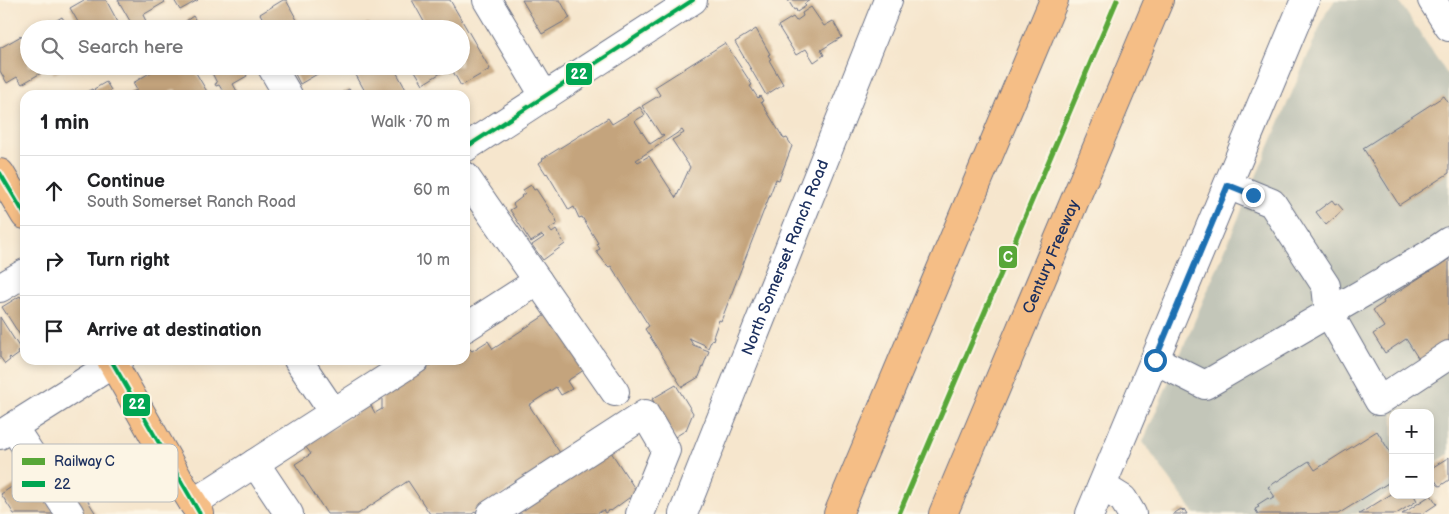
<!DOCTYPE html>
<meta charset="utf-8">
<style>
:root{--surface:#fff;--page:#f2f2f2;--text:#202124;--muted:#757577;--line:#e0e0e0}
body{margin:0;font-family:"Balsamiq Sans",sans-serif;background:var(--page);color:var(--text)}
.controls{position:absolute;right:15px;bottom:15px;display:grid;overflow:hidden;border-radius:10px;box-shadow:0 2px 8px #0003}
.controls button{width:45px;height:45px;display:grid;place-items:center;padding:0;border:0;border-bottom:1px solid var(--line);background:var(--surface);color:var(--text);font:25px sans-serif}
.stop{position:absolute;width:15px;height:15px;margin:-11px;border:4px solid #1f6fb2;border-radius:50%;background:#fff}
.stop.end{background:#1f6fb2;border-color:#fff;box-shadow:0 1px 5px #0008}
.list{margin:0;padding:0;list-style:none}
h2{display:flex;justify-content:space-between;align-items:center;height:65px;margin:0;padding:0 20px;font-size:21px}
h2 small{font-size:16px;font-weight:400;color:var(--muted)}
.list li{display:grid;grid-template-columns:32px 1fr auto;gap:15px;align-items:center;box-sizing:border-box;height:70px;padding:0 20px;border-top:1px solid var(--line)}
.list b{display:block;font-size:19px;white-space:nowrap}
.list p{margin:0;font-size:16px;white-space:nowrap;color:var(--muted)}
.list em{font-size:16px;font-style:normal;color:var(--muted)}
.icon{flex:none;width:28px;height:28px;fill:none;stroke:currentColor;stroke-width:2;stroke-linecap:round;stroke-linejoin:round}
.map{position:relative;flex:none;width:1449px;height:514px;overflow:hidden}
.search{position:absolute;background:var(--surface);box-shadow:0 2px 8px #0003;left:20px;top:20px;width:450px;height:55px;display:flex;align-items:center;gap:12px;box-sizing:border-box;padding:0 18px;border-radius:28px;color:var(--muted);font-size:19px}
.panel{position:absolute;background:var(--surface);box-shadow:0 2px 8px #0003;left:20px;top:90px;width:450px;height:275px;border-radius:15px}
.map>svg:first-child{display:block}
</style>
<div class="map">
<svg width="1449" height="514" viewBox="0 0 1449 514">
<rect width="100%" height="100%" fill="#fcf5e5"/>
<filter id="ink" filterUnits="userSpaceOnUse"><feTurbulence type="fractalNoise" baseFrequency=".02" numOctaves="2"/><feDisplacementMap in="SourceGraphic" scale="10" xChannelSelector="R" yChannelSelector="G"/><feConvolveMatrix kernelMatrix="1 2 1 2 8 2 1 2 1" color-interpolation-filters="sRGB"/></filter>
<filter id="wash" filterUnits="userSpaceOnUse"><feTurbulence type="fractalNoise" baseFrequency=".0096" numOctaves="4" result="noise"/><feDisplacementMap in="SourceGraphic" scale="20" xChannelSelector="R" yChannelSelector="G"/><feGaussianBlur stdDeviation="1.12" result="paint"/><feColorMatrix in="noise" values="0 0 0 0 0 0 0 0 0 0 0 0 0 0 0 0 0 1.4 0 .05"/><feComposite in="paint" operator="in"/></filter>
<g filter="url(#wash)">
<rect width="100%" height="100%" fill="#f6e6cd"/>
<path fill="#c3c6b9" d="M1335,0H1398L1449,77V454L1430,466V413H1393V490L1356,514H1195L1143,442L1326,13Z"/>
<g id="blocks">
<g fill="#c4a47d" fill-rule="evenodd">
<path d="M84,0H106L120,26L115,29H82L70,8Z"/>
<path d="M118,0H163L165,2L143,15L146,21L134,28Z"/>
<path d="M174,0H198L180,10Z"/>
<path d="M283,0H286L302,29H265L264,27L267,25L260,14Z"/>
<path d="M412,0H450L490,69L461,86L450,66H461V29H428Z"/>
<path d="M522,0H560L570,18L542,34Z"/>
<path d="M788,0H810L804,4L806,6L797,12L796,9L794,10Z"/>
<path d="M811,7L824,26L833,21L842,37L821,50L824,55L814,62L806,49L796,55L778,26L793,17L796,21L803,16L802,13Z"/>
<path d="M193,16L198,24L190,29L186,21Z"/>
<path d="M62,17L69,29H37L51,20L52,23Z"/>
<path d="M368,23L371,29H357Z"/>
<path d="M756,29L770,54L768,55L771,59L769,60L783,84L766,95L735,42Z"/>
<path d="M21,36L29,49V66H37L41,73L22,84L17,77L7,83L0,71V48Z"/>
<path d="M725,43L749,80L752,85L750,86L758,98L760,96L763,101L761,102L784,139L787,138L792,146L779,180L776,179L721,321L719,320L713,337H714L713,340L712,339L708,348L704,346L705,345L689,338L693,345L709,351L699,377L682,387L645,329L649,326L611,266L609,267L606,264L596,251L600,249L597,244L598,243L582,217L579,218L574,207L569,210L547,173L546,174L539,163L543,160L542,159L608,118L612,124L640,107L645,115L635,121L650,144L664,135L663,134L661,135L642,106L660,95L655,87ZM682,130L684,133L672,140L690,167L676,198L649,156L638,162L636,160Z"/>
<path d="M49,66H68L54,74Z"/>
<path d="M161,66H192L209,95H178L175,89L165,95H131L130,93L137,90L133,83Z"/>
<path d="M220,66H242L247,76L233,84L239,95H225L219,85L216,86L215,84L217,83L211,71Z"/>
<path d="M290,66H324L326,69L300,84L294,72L291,74L288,68Z"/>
<path d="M351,66H393L409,95H367Z"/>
<path d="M412,66H441L444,71L423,84Z"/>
<path d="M106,82L111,90L103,95H98L94,89Z"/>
<path d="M92,89L96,95H81Z"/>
<path d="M349,89L353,95H338Z"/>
<path d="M1444,96L1449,104V173L1399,205L1363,148Z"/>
<path d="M531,185L534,190L536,189L556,219L557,224L549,229L552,233L556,230L565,244L543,260L532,245L544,237L542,235L531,242L510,210L515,207L513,204L522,197L521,196L525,193L523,190Z"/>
<path d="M1332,200L1335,204L1337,203L1343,210L1326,225L1316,212Z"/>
<path d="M1449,259V342L1420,361L1406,339L1385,353L1373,334L1384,327L1373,310L1384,303L1383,301Z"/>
<path d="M20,296L25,303V343L2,307Z"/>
<path d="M553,310L590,366L567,381L572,389L561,395L556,387L529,405L562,456L472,514H430L408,481L358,514H327L295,464L311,454L305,446L370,404L375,413L382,409V397L439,360H465V348L470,349L472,351L488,341L493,349Z"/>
<path d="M0,317L21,350L18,352L19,354L12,359L10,357L9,358L10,360L5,364L0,357Z"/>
<path d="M676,385L693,413L686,430L675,437L652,399Z"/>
<path d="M1377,431L1393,457V480L1338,514H1258L1255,509L1259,507L1257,505L1268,498L1270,500L1275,497L1268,487L1309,461L1315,470Z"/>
<path d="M611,452L637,492L611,511L610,510L605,513L603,510L597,514H510Z"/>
<path d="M1449,457V480L1440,486L1438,485L1435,480L1430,483V469Z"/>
<path d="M31,474L55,514H14L1,494Z"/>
<path d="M83,493L96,514H80L72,501Z"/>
<path d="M1393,493V495H1414L1417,501L1396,514H1359Z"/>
<path d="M1431,495L1437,504L1422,514H1402Z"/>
<path d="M1181,509L1183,511L1184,509L1187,514H1173Z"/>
</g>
</g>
</g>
<g filter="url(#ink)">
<use href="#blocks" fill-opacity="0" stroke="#686f85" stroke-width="1"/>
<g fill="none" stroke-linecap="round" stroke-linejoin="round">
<g stroke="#686f85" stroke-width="30">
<g id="minor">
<path d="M487,0L545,97"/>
<path d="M1432,0L1449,27"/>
<path d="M271,66L288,95"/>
<path d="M465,148L693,0"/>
<path d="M465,176L615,392"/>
<path d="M1228,185L1272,203L1326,286L1329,313L1379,401L1449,355"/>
<path d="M0,288L25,273"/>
<path d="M465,328L538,281"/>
<path d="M298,360L333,412"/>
<path d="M1155,360L1205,385L1430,254L1449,241"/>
<path d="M13,427L70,514"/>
<path d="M0,435L119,360"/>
<path d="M255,463L415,360"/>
<path d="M1102,486L1123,499L1132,514"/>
<path d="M193,503L255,463L289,514"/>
<path d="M491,514L645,414L666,450L640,514"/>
<path id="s1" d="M683,514L888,0"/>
<path d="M1090,514L1305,0"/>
</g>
</g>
<g stroke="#686f85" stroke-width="30">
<g id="major">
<path d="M0,173L25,215"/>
<path d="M111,360L183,487L200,514"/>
</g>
</g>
<g stroke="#686f85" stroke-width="30">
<g id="highway">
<path d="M838,514L1054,0"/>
<path id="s2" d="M943,514L1159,0"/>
</g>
</g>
<use href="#minor" stroke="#fff" stroke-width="28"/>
<use href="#major" stroke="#f5be86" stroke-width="28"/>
<use href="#highway" stroke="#f5be86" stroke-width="28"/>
<g stroke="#fcf5e5" stroke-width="8">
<g id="bus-1">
<path d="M465,148L693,0"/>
<path d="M0,173L25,215"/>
<path d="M111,360L200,514"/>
</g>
</g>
<use href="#bus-1" stroke="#00a651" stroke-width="4"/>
<g stroke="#fcf5e5" stroke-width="9">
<path id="rail-1" d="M899,514L1117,0"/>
</g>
<use href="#rail-1" stroke="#58a738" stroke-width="5"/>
</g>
</g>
<g fill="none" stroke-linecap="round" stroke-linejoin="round" filter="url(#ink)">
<path stroke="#1f6fb2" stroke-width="6" d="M1155,360L1228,185L1253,195"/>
</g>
<g text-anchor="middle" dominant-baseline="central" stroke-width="4.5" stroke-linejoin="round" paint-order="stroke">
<g font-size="16" fill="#1b2f5e" stroke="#fcf5e5">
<text stroke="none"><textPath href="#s1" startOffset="276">North Somerset Ranch Road</textPath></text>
<text stroke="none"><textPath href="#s2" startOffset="279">Century Freeway</textPath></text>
</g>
</g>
<rect x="12" y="444" width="166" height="58" rx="8" fill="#fcf5e5" stroke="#b8babc" stroke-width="1"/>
<rect x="22" y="458" width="23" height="7" fill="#58a738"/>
<rect x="22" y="481" width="23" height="6" fill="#00a651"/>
<g font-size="14" fill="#1b2f5e">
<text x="54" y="466">Railway C</text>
<text x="54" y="489">22</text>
</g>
<g stroke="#fcf5e5" stroke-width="2">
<rect x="565" y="62" width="28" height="24" rx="5" fill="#00a651"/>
<rect x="998" y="245" width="20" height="24" rx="5" fill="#58a738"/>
<rect x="122" y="393" width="29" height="24" rx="5" fill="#00a651"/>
</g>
<g font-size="14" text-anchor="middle" font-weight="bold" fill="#fff">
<text x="579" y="79">22</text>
<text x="1008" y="262">C</text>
<text x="137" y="409">22</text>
</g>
</svg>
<div class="controls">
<button>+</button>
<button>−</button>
</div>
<div class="stop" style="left:1155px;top:360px"></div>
<div class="stop end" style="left:1253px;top:195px"></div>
<div class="search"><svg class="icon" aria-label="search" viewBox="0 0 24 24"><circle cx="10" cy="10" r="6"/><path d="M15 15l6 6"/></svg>Search here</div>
<section class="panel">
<h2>1 min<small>Walk · 70 m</small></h2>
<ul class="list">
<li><svg class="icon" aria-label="ahead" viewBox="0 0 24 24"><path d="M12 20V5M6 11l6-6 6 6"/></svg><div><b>Continue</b><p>South Somerset Ranch Road</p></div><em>60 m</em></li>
<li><svg class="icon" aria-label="right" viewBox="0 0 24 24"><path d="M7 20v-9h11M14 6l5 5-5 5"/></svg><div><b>Turn right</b></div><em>10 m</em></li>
<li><svg class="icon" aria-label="arrive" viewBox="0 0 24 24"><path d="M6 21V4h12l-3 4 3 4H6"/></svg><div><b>Arrive at destination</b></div></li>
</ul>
</section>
</div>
